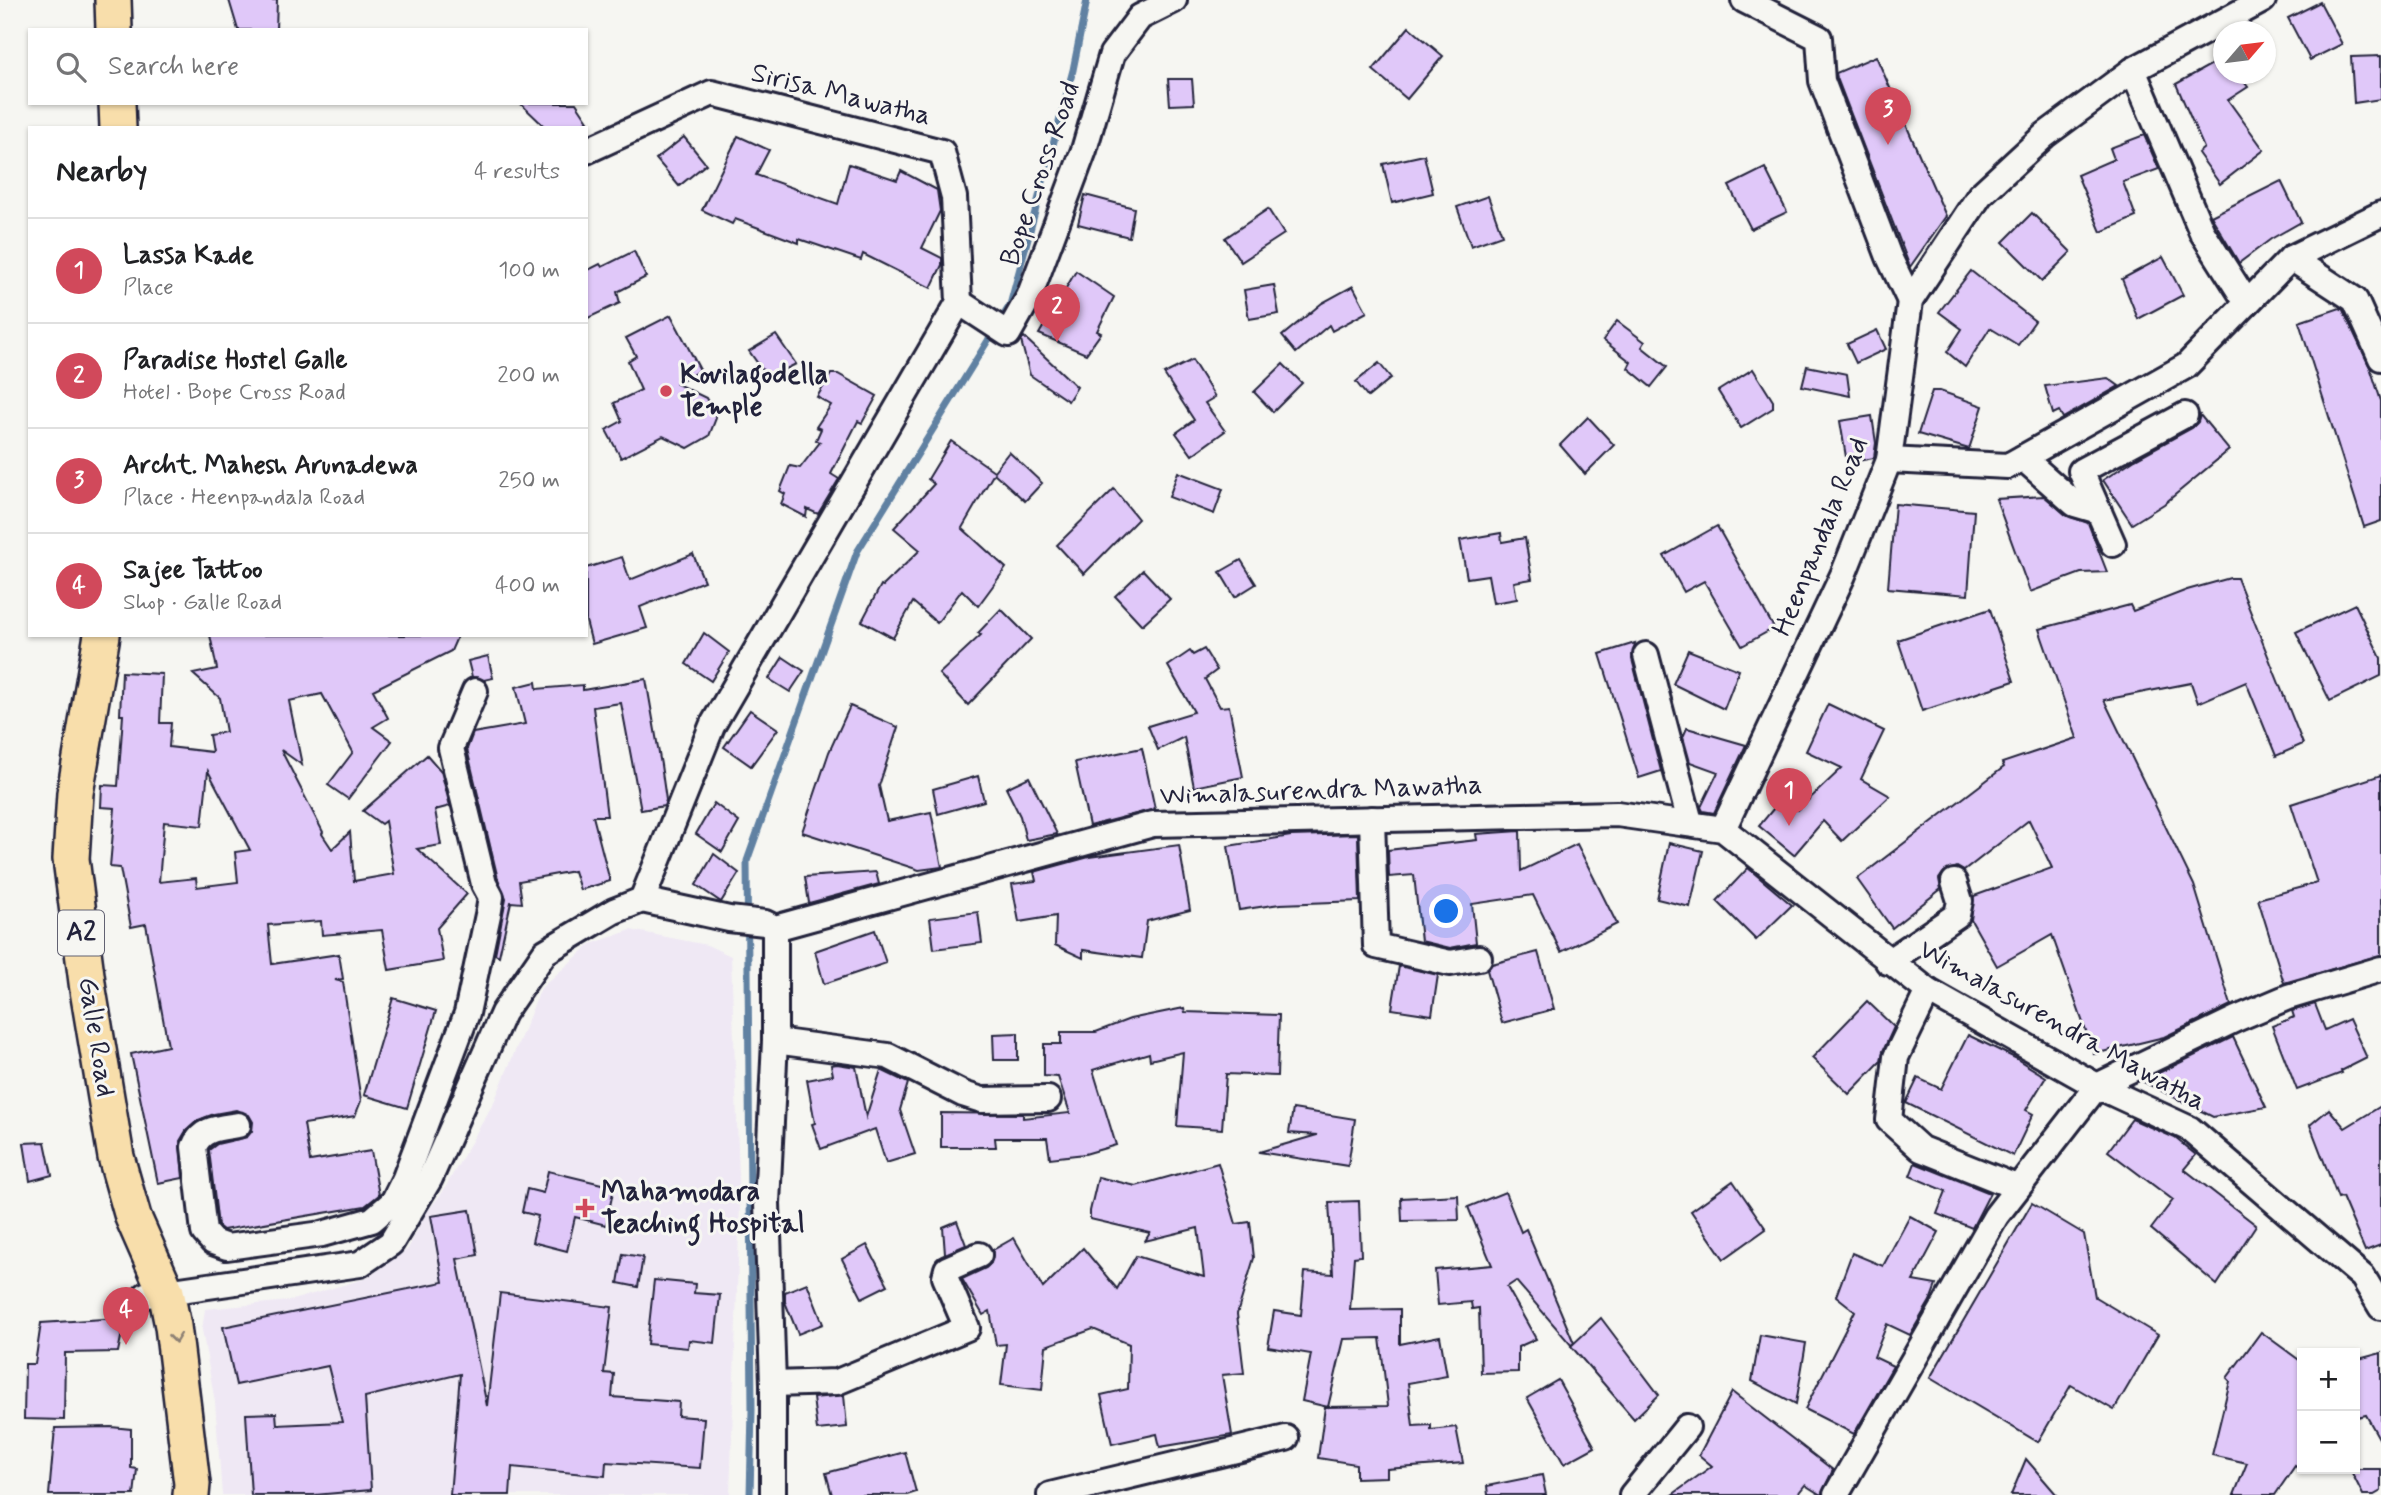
<!DOCTYPE html>
<meta charset="utf-8">
<style>
:root{--surface:#fff;--page:#f6f6f6;--text:#202124;--muted:#757577;--line:#e0e0e0;--accent:#d1495b}
body{margin:0;font-family:Mynerve,sans-serif;background:var(--page);color:var(--text)}
.controls{position:absolute;right:21px;bottom:21px;display:grid;overflow:hidden;border-radius:0px;box-shadow:0 2px 5px #0004}
.controls button{width:63px;height:63px;display:grid;place-items:center;padding:0;border:0;border-bottom:2px solid var(--line);background:var(--surface);color:var(--text);font:35px sans-serif}
.compass{position:absolute;left:2213px;top:21px;width:63px;height:63px;border-radius:50%;background:var(--surface);box-shadow:0 2px 5px #0004;rotate:62deg}
.you{position:absolute;left:1447px;top:912px;width:24px;height:24px;margin:-18px;border:5px solid #fff;border-radius:50%;background:#1a73e8;box-shadow:0 0 0 10px #1a73e833}
.badge{display:grid;place-items:center;width:46px;height:46px;border-radius:50%;background:var(--accent);color:#fff;font-size:23px;font-weight:700}
.pin{position:absolute;translate:-50% -58px;filter:drop-shadow(0 2px 4px #0008)}
.pin::after{content:'';position:absolute;top:37px;width:24px;height:21px;background:inherit;clip-path:polygon(0 0,100% 0,50% 100%)}
.list{margin:0;padding:0;list-style:none}
h2{display:flex;justify-content:space-between;align-items:center;height:91px;margin:0;padding:0 28px;font-size:30px}
h2 small{font-size:23px;font-weight:400;color:var(--muted)}
.list li{display:grid;grid-template-columns:46px 1fr auto;gap:21px;align-items:center;box-sizing:border-box;height:105px;padding:0 28px;border-top:2px solid var(--line)}
.list b{display:block;font-size:26px;white-space:nowrap}
.list p{margin:0;font-size:23px;white-space:nowrap;color:var(--muted)}
.list em{font-size:23px;font-style:normal;color:var(--muted)}
.icon{flex:none;width:38px;height:38px;fill:none;stroke:currentColor;stroke-width:2;stroke-linecap:round;stroke-linejoin:round}
.map{position:relative;flex:none;width:2381px;height:1495px;overflow:hidden}
.search{position:absolute;background:var(--surface);box-shadow:0 2px 5px #0004;left:28px;top:28px;width:560px;height:77px;display:flex;align-items:center;gap:18px;box-sizing:border-box;padding:0 24px;border-radius:0px;color:var(--muted);font-size:26px}
.panel{position:absolute;background:var(--surface);box-shadow:0 2px 5px #0004;left:28px;top:126px;width:560px;height:511px;border-radius:0px}
.map>svg:first-child{display:block}
</style>
<div class="map">
<svg width="2381" height="1495" viewBox="0 0 2381 1495">
<rect width="100%" height="100%" fill="#f6f6f2"/>
<filter id="ink" filterUnits="userSpaceOnUse"><feTurbulence type="fractalNoise" baseFrequency=".0143" numOctaves="2"/><feDisplacementMap in="SourceGraphic" scale="14" xChannelSelector="R" yChannelSelector="G"/><feConvolveMatrix kernelMatrix="1 2 1 2 8 2 1 2 1" color-interpolation-filters="sRGB"/></filter>
<g filter="url(#ink)">
<path fill="#efe8f4" d="M631,930L707,945L731,956L740,1203L730,1495H222L215,1402L202,1330L205,1309L289,1301L367,1278L408,1249L425,1214L442,1193L494,1102L541,988L591,944Z"/>
<g fill="none" stroke-linecap="round" stroke-linejoin="round">
<path stroke="#6081a2" stroke-width="7" d="M750,1495L752,1410L747,861L857,552L1010,305L1073,70L1087,0"/>
</g>
<g fill="#e0c8f9" stroke="#22223b" stroke-width="2" fill-rule="evenodd">
<path d="M229,0H277L276,30H238Z"/>
<path d="M2320,2L2342,44L2310,60L2288,18Z"/>
<path d="M1409,27L1443,56L1407,99L1373,70Z"/>
<path d="M1876,56L1946,216L1910,267L1837,78L1836,73Z"/>
<path d="M2381,56V99L2354,103L2351,57Z"/>
<path d="M2223,58V74H2238L2248,87L2228,100L2264,150L2220,184L2198,153L2204,148L2176,84Z"/>
<path d="M1168,79H1192L1194,104L1170,105Z"/>
<path d="M520,103H576L588,121L572,128H546Z"/>
<path d="M2144,135L2159,169L2123,182L2136,217L2101,232L2077,175L2114,159L2110,148Z"/>
<path d="M738,136L769,150L756,175L838,204L849,164L897,180L901,171L937,190L940,211L922,248L942,258V265L931,288L863,254L861,260L799,239V243L735,219L732,224L702,210Z"/>
<path d="M684,137L706,164L679,186L656,159Z"/>
<path d="M1424,155L1433,193L1392,203L1383,164Z"/>
<path d="M1765,168L1787,212L1751,229L1729,186Z"/>
<path d="M2281,181L2301,222L2271,239L2239,263L2211,216Z"/>
<path d="M1085,195L1134,208L1129,237L1078,224Z"/>
<path d="M1488,196L1502,235L1471,246L1457,207Z"/>
<path d="M1268,209L1284,234L1241,262L1225,238Z"/>
<path d="M2032,213L2071,252L2042,281L2003,242Z"/>
<path d="M634,251L646,277L617,292L620,303L586,319V271L600,264L602,267Z"/>
<path d="M2163,257L2183,295L2138,319L2122,279Z"/>
<path d="M1076,271L1114,297L1097,331L1101,333L1086,354L1039,334Z"/>
<path d="M1971,271L2035,321L2018,345L1990,328L1965,367L1947,352L1962,329L1939,312Z"/>
<path d="M1274,285L1279,314L1249,319L1244,290Z"/>
<path d="M1353,286L1367,312L1332,331L1329,325L1296,353L1282,336L1322,303Z"/>
<path d="M2340,308L2343,310L2370,367L2381,401V521L2364,527L2299,322Z"/>
<path d="M671,315L700,370L677,384L706,398L716,418L709,436L688,448L663,436L621,458L606,430L622,421L614,403L641,390L628,361L636,356L626,338Z"/>
<path d="M1617,321L1645,342L1642,347L1667,367L1651,387L1628,368L1631,362L1603,340Z"/>
<path d="M1877,330L1886,349L1856,363L1847,344Z"/>
<path d="M776,335L796,364L768,378L749,351Z"/>
<path d="M1024,337L1077,387L1068,401L1030,375L1021,341Z"/>
<path d="M1192,360L1215,397L1205,403L1225,431L1192,455L1176,433L1194,420L1164,374Z"/>
<path d="M1379,363L1391,378L1368,397L1356,382Z"/>
<path d="M1283,364L1302,383L1273,412L1254,392Z"/>
<path d="M1807,366L1847,374L1850,396L1802,386Z"/>
<path d="M1753,369L1773,401V408L1741,428L1718,391Z"/>
<path d="M831,374H838L877,396L862,423L858,421L831,474L839,479L818,514L807,509L806,517L781,504L785,494L780,491L790,466L800,468L820,442L816,440L821,429L816,427L831,405L817,397Z"/>
<path d="M2108,378L2119,386L2063,418L2059,411L2053,414L2045,386Z"/>
<path d="M1932,391H1940L1983,406L1969,449L1918,434Z"/>
<path d="M2200,415L2229,450L2164,504L2132,524L2103,480L2135,459L2192,428L2198,422Z"/>
<path d="M1872,416L1876,443L1874,458L1847,463L1840,421Z"/>
<path d="M1588,417L1614,445L1585,474L1560,445Z"/>
<path d="M951,441L994,471L1009,452L1042,483L1025,501L994,473L962,528L1006,568L978,606L962,590L937,623L913,602L893,638L862,621L881,585L883,586L920,550L894,528L934,484L928,479Z"/>
<path d="M1178,472L1223,489L1214,514L1169,497Z"/>
<path d="M1114,489L1138,519L1084,574L1057,545Z"/>
<path d="M2044,496L2066,515L2088,523L2107,572L2081,573L2030,592L1996,499Z"/>
<path d="M1895,504L1974,511L1968,595L1888,588Z"/>
<path d="M1717,526L1774,628L1742,646L1704,581L1684,592L1664,556Z"/>
<path d="M1501,533L1502,542L1525,538L1532,579L1514,582L1517,599L1493,603L1488,575L1467,578L1460,540Z"/>
<path d="M693,554L704,581L640,607L647,628L592,644L586,621V568L622,557L630,580Z"/>
<path d="M1241,560L1256,584L1235,597L1220,572Z"/>
<path d="M1143,570L1170,599L1142,625L1115,596Z"/>
<path d="M2230,578H2237L2303,744L2276,756L2246,682L2198,703L2191,683L2104,700L2194,885L2231,1005L2164,1037L2094,1054L2052,935L1997,966L1971,920L1974,896L2052,868L2029,820L1964,871L1957,867L1944,872L1939,879L1941,889L1892,928L1857,879L2004,767L2002,763L2077,738L2039,629L2130,605L2133,611L2187,590Z"/>
<path d="M2355,604L2381,658V676L2330,701L2296,632Z"/>
<path d="M1001,609L1031,639L968,705L939,674L981,635L978,633Z"/>
<path d="M1990,609L2014,681L1922,711L1898,640Z"/>
<path d="M704,633L729,652L711,681L686,664Z"/>
<path d="M210,635H458L451,651L373,690L388,718L373,727L392,741L348,799L328,785L353,752L322,694L289,701L302,765L281,750L323,832L322,834L332,849L350,832L354,881L394,874L385,821L381,824L363,811L427,755L441,771L450,806L435,810L441,845L417,849L467,894L437,928L443,961L389,970L382,930L322,935L321,921L268,925L272,964L339,954L343,979L335,980L343,982L361,1101L355,1116L304,1124L310,1161L371,1151L379,1195L365,1206L223,1230L218,1226L209,1150L217,1144L247,1137L252,1131L253,1122L249,1115L236,1110L214,1114L198,1120L186,1131L180,1141L183,1178L158,1183L131,1054L168,1046L146,924L131,927L120,868L110,867L115,808L101,807L102,785L118,786L123,715H120L122,672L162,674L160,723H171L169,747L212,752L209,735L226,732L220,698L193,674L217,669ZM208,771L250,850L235,852L238,882L197,887L196,878L159,882L164,822L202,826Z"/>
<path d="M1635,643L1632,659L1661,771L1639,778L1600,654Z"/>
<path d="M1204,649L1217,670L1205,679L1220,707L1229,706L1243,777L1194,787L1184,737L1158,750L1148,726L1194,712L1168,666L1190,651L1193,655Z"/>
<path d="M1688,650L1739,670L1724,709L1673,684Z"/>
<path d="M488,656L493,678L484,680L472,677L468,661Z"/>
<path d="M783,657L804,671L790,692L769,679Z"/>
<path d="M646,679L661,765L666,800L664,806L641,810L621,703L593,707L607,816H593L610,881L580,890L574,871L519,881L522,903L511,902L499,956L495,954L506,898L498,879L467,749L473,733L525,724L516,687L536,682L537,689L583,685V690Z"/>
<path d="M1828,704L1884,731L1861,779L1890,796L1842,841L1823,821L1794,855L1759,826L1783,797L1798,810L1842,768L1806,751Z"/>
<path d="M850,706L898,727L879,786L887,821L931,812L942,867L919,870L802,832L829,752Z"/>
<path d="M750,710L778,729L751,766L724,747Z"/>
<path d="M1687,728L1746,745L1714,813L1703,811L1701,807L1718,772L1690,762L1683,737Z"/>
<path d="M1142,748L1155,809L1089,826L1075,762Z"/>
<path d="M2381,775V955L2284,983L2258,899L2317,883L2291,804Z"/>
<path d="M978,776L984,801L938,814L933,789Z"/>
<path d="M1029,777L1057,834L1026,840L1020,816L1006,788Z"/>
<path d="M714,803L739,822L722,852L696,834Z"/>
<path d="M1520,831L1521,871L1577,844L1617,924L1561,952L1533,895L1472,904L1476,943L1450,948L1421,941L1414,875L1389,877L1388,850L1477,840L1476,834Z"/>
<path d="M1358,834L1360,901L1280,904L1239,910L1228,846L1291,836Z"/>
<path d="M1669,843L1703,851L1690,907L1657,899Z"/>
<path d="M1179,845L1190,910L1147,921L1142,958L1083,950V958L1055,945L1056,916L1019,922L1012,884L1036,881L1034,872L1089,857Z"/>
<path d="M714,854L739,873L721,902L696,885Z"/>
<path d="M1748,868L1792,905L1756,940L1717,901Z"/>
<path d="M876,872L879,884L809,903L805,877Z"/>
<path d="M978,912L982,943L934,949L930,918Z"/>
<path d="M875,930L886,963L824,984L815,951Z"/>
<path d="M1538,952L1554,1009L1502,1023L1487,970L1492,964Z"/>
<path d="M1399,966L1438,975L1432,1015L1392,1009Z"/>
<path d="M393,998L436,1011L407,1108L364,1095Z"/>
<path d="M1867,1001L1894,1027L1883,1051L1881,1061L1849,1094L1812,1058Z"/>
<path d="M2315,1004L2325,1030L2349,1019L2367,1058L2341,1071L2342,1073L2297,1090L2272,1026L2294,1017L2292,1011Z"/>
<path d="M1184,1008L1185,1012L1279,1015L1277,1076L1226,1074L1222,1129L1177,1126L1183,1052L1150,1060L1149,1053L1093,1070L1116,1145L1085,1154L1050,1158L1047,1138H995L996,1147H941V1113L1023,1114V1118L1070,1113L1058,1077L1044,1076V1044H1061V1032H1096L1130,1019Z"/>
<path d="M1018,1033V1060H994L993,1034Z"/>
<path d="M1968,1035L2015,1058L2046,1077L2026,1110L2033,1114L2013,1156L1906,1103L1918,1078L1941,1089Z"/>
<path d="M2233,1037L2266,1107L2213,1117L2142,1081Z"/>
<path d="M837,1064L856,1067L866,1117L881,1070L908,1083L900,1110L915,1154L886,1163L875,1129L821,1149L812,1124L815,1123L807,1080L833,1075L831,1065Z"/>
<path d="M2381,1106V1245L2365,1251L2342,1197L2338,1198L2310,1125L2329,1109L2345,1128Z"/>
<path d="M1293,1109L1355,1119L1348,1166L1259,1152L1317,1135L1289,1133Z"/>
<path d="M2132,1119L2175,1138L2196,1155L2184,1169L2256,1225L2217,1285L2151,1229L2173,1200L2108,1151Z"/>
<path d="M45,1142L52,1175L30,1181L24,1143Z"/>
<path d="M1218,1163L1236,1224L1250,1222L1254,1258L1237,1314L1244,1373L1222,1375L1232,1435L1160,1447L1157,1434L1112,1444L1101,1395L1128,1389L1129,1344L1093,1329L1046,1346L1042,1390L1001,1385L1006,1344L996,1345L990,1311L983,1315L962,1279L986,1268L991,1263L993,1250L1014,1238L1043,1288L1083,1248L1117,1289L1136,1256L1204,1277L1198,1228L1145,1241L1150,1233L1090,1219V1211L1098,1177L1136,1186Z"/>
<path d="M1915,1163L1990,1193L1972,1228L1937,1214L1946,1191L1910,1176Z"/>
<path d="M548,1171L614,1187L606,1225L575,1217L567,1251L532,1242L538,1216L522,1212L527,1189L543,1193Z"/>
<path d="M1733,1181L1766,1229L1724,1259L1691,1211Z"/>
<path d="M1505,1192L1521,1232L1526,1229L1574,1343L1571,1345L1516,1281L1507,1287L1536,1339L1518,1347V1372L1481,1373L1479,1308L1472,1309L1471,1302L1438,1305L1435,1270L1492,1265L1468,1207Z"/>
<path d="M1458,1195L1459,1220L1402,1221L1401,1198Z"/>
<path d="M1359,1201L1361,1256L1354,1257L1350,1310L1400,1309V1344L1440,1336L1447,1376L1408,1383L1413,1426L1431,1425V1430L1456,1427L1463,1463L1387,1469V1477L1356,1478V1464L1318,1458L1325,1407L1388,1406L1380,1338L1344,1339L1328,1407L1302,1401L1311,1354L1268,1347L1274,1311L1301,1315L1305,1272L1333,1274L1329,1202Z"/>
<path d="M2032,1203L2084,1234L2095,1297L2158,1335L2114,1410L2071,1385L2038,1442L1930,1378Z"/>
<path d="M470,1210L478,1255L457,1259L487,1406L500,1293L612,1307L604,1373L614,1374L612,1397L679,1402L678,1416L704,1418L700,1468L606,1462L605,1476L512,1467L510,1495H450L460,1374L365,1397L371,1490L314,1495H251L246,1414L276,1413L277,1425L342,1422L328,1366L236,1385L223,1327L443,1282L431,1216Z"/>
<path d="M1910,1216L1939,1232L1913,1281L1936,1285L1930,1301L1910,1335L1887,1324L1874,1357L1893,1366L1854,1434L1805,1409L1855,1311L1836,1296L1852,1253L1883,1266Z"/>
<path d="M957,1221L966,1245L945,1254L943,1227Z"/>
<path d="M867,1245L888,1285L862,1298L842,1259Z"/>
<path d="M623,1254L643,1257L638,1287L618,1283Z"/>
<path d="M654,1280L695,1284L694,1293L720,1295L715,1343L689,1340L688,1348L647,1344Z"/>
<path d="M807,1283L823,1324L798,1334L785,1302V1292Z"/>
<path d="M119,1318L123,1328L118,1352L65,1353L64,1420L24,1419L25,1364H35L41,1323Z"/>
<path d="M1601,1318L1659,1395L1634,1419L1571,1346Z"/>
<path d="M2261,1332L2302,1362V1471L2295,1466L2275,1495H2234L2247,1463L2212,1455L2230,1381L2227,1378Z"/>
<path d="M1760,1335L1806,1343L1796,1404L1752,1381Z"/>
<path d="M2381,1353V1442L2366,1415L2357,1417L2355,1408V1360Z"/>
<path d="M1558,1380L1595,1447L1564,1464L1527,1398Z"/>
<path d="M1732,1392L1833,1470L1821,1495L1805,1485L1797,1495H1672L1712,1466L1699,1455Z"/>
<path d="M844,1395L847,1427L817,1430L813,1398Z"/>
<path d="M111,1427L131,1429V1468L137,1469L134,1495H49L55,1428Z"/>
<path d="M905,1452L916,1492L907,1495H832L826,1473Z"/>
<path d="M2026,1459L2057,1495H2011Z"/>
<path d="M2350,1469H2381V1491L2374,1495H2363Z"/>
<path d="M1542,1475L1546,1495H1488L1487,1486Z"/>
</g>
<g fill="none" stroke-linecap="round" stroke-linejoin="round">
<g stroke="#22223b" stroke-width="30">
<g id="minor">
<path d="M1744,0L1819,38L1822,81L1889,257L1910,301"/>
<path d="M2133,70L2202,232L2247,303"/>
<path d="M586,151L712,93L942,152L954,197L959,302"/>
<path d="M2291,258L2355,300L2381,358"/>
<path d="M959,302L1008,334L1029,297L1084,150L1112,54L1140,17L1174,0"/>
<path d="M2023,458L2075,504L2099,511"/>
<path d="M1889,460L2008,466L2186,366L2291,258L2381,214"/>
<path d="M2113,544L2081,471L2185,415"/>
<path d="M1646,655L1690,822"/>
<path d="M1372,819L1376,946L1450,963L1479,958"/>
<path d="M1723,829L1843,575L1889,460L1910,301L1980,195L2045,135L2133,70L2263,0"/>
<path d="M642,900L712,726L959,302"/>
<path d="M1888,962L1957,915L1960,901L1954,882"/>
<path d="M1928,991L1896,1057L1889,1120L1921,1149L2016,1187"/>
<path d="M775,1041L888,1056L963,1094L982,1100L1048,1099"/>
<path d="M238,1125C220,1128 201,1128 194,1147L204,1232L213,1242L227,1247L322,1234L372,1220L393,1202L405,1178L467,1013L489,910L491,897L484,884L451,748L475,691"/>
<path d="M146,1295L360,1264L391,1243L430,1178L503,1013L545,952L614,911L642,900L729,919L765,923L775,928L1153,824L1617,814L1723,829L1928,991L2097,1086L2190,1129L2363,1277L2381,1307"/>
<path d="M773,1384L837,1382L967,1328L945,1277L947,1269L979,1255"/>
<path d="M773,1495V1384L767,1203L775,1041V928"/>
<path d="M1050,1495L1286,1438"/>
<path d="M1632,1495L1687,1427"/>
<path d="M1836,1495L1996,1216L2097,1086L2236,1019L2288,997L2381,969"/>
</g>
</g>
<g stroke="#22223b" stroke-width="40">
<g id="highway">
<path d="M113,0L114,30"/>
<path d="M117,103L118,128"/>
<path d="M102,635L75,793L71,859L88,990L116,1157L133,1217L166,1292L173,1326L192,1484L191,1495"/>
</g>
</g>
<use href="#minor" stroke="#f6f6f2" stroke-width="24"/>
<use href="#highway" stroke="#f8deab" stroke-width="35"/>
</g>
<defs><path id="oneway-chevron" d="M-2-3.5L2.5 0L-2 3.5" fill="none" stroke-width="1.6" stroke-linecap="round" stroke-linejoin="round" transform="scale(1.75)"/></defs>
<use stroke="#8d8073" href="#oneway-chevron" transform="translate(175 1338) rotate(83)"/>
</g>
<g fill="#d1495b" stroke="#f6f6f2" stroke-width="2.5">
<circle cx="666" cy="391" r="7"/>
<path d="M581.5 1197.5h7v7h7v7h-7v7h-7v-7h-7v-7h7z"/>
</g>
<g text-anchor="middle" dominant-baseline="central" stroke-width="6" stroke-linejoin="round" paint-order="stroke">
<rect fill="#f6f6f2" stroke="#626272" stroke-width="2" x="58" y="910.5" width="46" height="45" rx="5"/>
<g font-size="26" font-weight="bold" fill="#22223b">
<text x="81" y="933">A2</text>
</g>
<g font-size="28" fill="#22223b" stroke="#f6f6f2">
<text transform="translate(841 95) rotate(14)">Sirisa Mawatha</text>
<text transform="translate(1041 174) rotate(-71)">Bope Cross Road</text>
<text transform="translate(1821 537) rotate(-68)">Heenpandala Road</text>
<text transform="translate(1321 791) rotate(-2)">Wimalasurendra Mawatha</text>
<text transform="translate(2062 1026) rotate(29)">Wimalasurendra Mawatha</text>
<text transform="translate(96 1037) rotate(81)">Galle Road</text>
</g>
<g font-size="28" font-weight="bold" fill="#22223b" stroke="#f6f6f2" text-anchor="start">
<text x="680" y="375">Kovilagodella<tspan x="680" dy="32">Temple</tspan></text>
<text x="601" y="1192">Mahamodara<tspan x="601" dy="32">Teaching Hospital</tspan></text>
</g>
</g>
</svg>
<div class="controls">
<button>+</button>
<button>−</button>
</div>
<svg class="compass" viewBox="-18 -18 36 36"><path d="M0-13l5 13h-10z" fill="#e53935"/><path d="M0 13l5-13h-10z" fill="#757577"/></svg>
<div class="you"></div>
<div class="pin badge" style="left:1789px;top:826px">1</div>
<div class="pin badge" style="left:1057px;top:342px">2</div>
<div class="pin badge" style="left:1888px;top:145px">3</div>
<div class="pin badge" style="left:126px;top:1345px">4</div>
<div class="search"><svg class="icon" aria-label="search" viewBox="0 0 24 24"><circle cx="10" cy="10" r="6"/><path d="M15 15l6 6"/></svg>Search here</div>
<section class="panel">
<h2>Nearby<small>4 results</small></h2>
<ul class="list">
<li><span class="badge">1</span><div><b>Lassa Kade</b><p>Place</p></div><em>100 m</em></li>
<li><span class="badge">2</span><div><b>Paradise Hostel Galle</b><p>Hotel · Bope Cross Road</p></div><em>200 m</em></li>
<li><span class="badge">3</span><div><b>Archt. Mahesh Arunadewa</b><p>Place · Heenpandala Road</p></div><em>250 m</em></li>
<li><span class="badge">4</span><div><b>Sajee Tattoo</b><p>Shop · Galle Road</p></div><em>400 m</em></li>
</ul>
</section>
</div>
